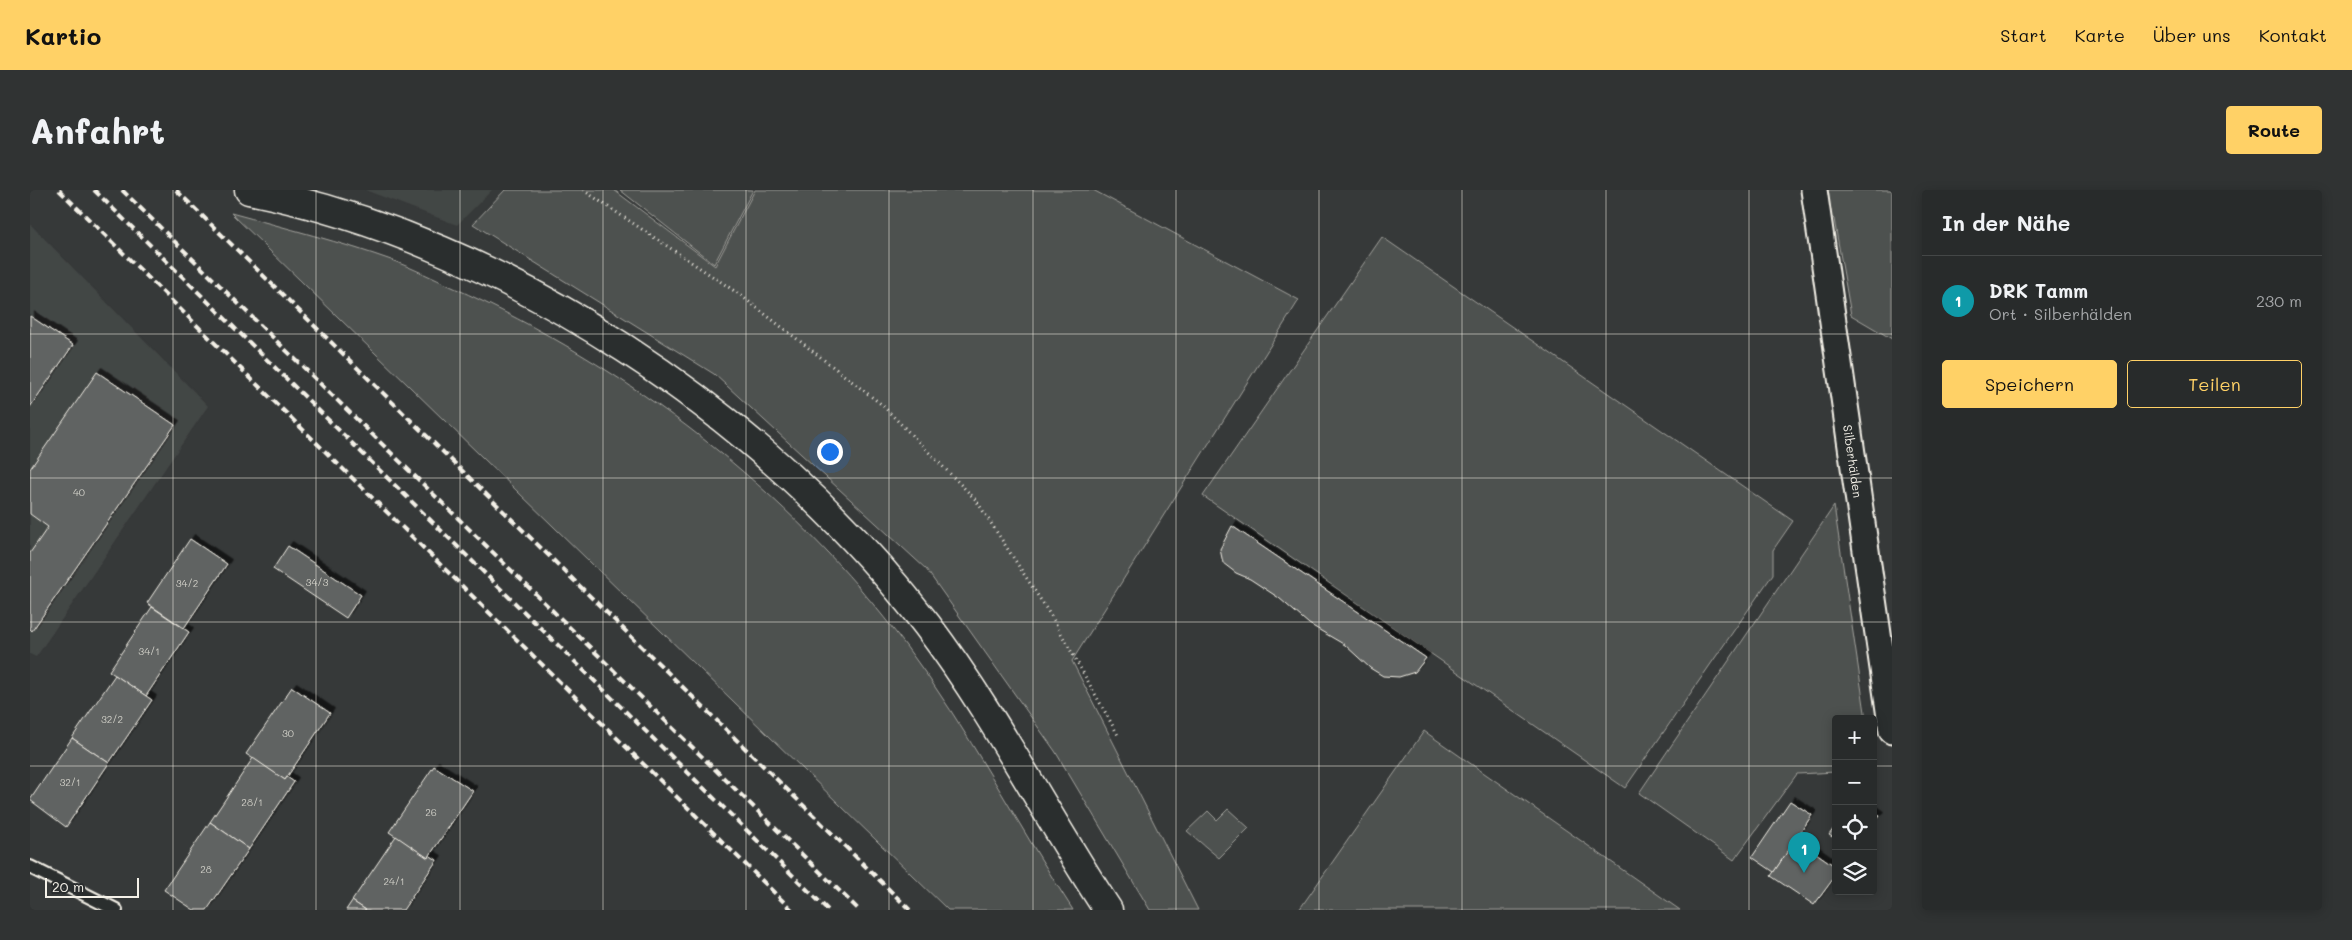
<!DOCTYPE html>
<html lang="de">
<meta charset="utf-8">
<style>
:root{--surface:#282b2b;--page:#303333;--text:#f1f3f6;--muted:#a5a7a9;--line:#444747;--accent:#ffd166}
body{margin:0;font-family:Mali,sans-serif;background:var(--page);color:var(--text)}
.controls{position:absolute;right:15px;bottom:15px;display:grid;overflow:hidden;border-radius:5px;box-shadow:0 2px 12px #0003}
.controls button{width:45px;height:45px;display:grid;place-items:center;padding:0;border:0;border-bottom:1px solid var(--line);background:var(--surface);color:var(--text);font:25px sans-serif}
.scale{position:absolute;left:15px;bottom:12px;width:94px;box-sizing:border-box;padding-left:5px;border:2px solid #f4f1e8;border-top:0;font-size:14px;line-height:18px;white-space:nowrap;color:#f4f1e8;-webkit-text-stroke:4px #2a2d2e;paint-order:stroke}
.you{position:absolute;left:799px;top:261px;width:18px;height:18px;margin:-12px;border:4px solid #fff;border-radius:50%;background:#1a73e8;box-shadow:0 0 0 8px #1a73e833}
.badge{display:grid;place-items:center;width:32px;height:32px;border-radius:50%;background:var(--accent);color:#fff;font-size:16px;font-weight:700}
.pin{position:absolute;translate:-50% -41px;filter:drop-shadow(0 1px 2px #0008)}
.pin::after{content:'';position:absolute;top:26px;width:18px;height:15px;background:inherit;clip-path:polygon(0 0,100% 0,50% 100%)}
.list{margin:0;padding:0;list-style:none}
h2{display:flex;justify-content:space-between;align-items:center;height:65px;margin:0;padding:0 20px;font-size:21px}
h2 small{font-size:16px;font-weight:400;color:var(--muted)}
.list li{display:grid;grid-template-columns:32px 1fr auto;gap:15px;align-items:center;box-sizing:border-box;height:90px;padding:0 20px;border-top:1px solid var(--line)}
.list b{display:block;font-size:19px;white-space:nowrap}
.list p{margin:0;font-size:16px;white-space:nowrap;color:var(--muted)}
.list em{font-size:16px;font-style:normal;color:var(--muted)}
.actions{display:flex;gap:10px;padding:15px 20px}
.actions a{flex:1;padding:11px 0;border:1px solid var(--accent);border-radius:5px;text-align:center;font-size:18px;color:var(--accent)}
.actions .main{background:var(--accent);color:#111}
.icon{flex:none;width:28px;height:28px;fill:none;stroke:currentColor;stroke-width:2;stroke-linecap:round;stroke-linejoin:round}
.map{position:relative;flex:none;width:1862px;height:720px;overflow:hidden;border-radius:5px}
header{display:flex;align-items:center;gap:30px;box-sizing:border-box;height:70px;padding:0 25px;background:var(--accent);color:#111}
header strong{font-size:24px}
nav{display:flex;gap:28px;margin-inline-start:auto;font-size:18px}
.intro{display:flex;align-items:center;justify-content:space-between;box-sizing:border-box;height:120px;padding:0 30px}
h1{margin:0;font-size:35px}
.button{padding:12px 22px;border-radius:5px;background:var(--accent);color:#111;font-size:18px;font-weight:700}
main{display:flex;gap:30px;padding:0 30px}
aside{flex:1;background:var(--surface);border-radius:5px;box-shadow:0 2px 12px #0003}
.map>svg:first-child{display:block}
</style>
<header>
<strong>Kartio</strong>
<nav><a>Start</a><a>Karte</a><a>Über uns</a><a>Kontakt</a></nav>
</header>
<div class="intro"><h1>Anfahrt</h1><a class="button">Route</a></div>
<main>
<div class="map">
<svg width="1862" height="720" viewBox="0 0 1862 720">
<defs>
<filter id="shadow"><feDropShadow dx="4.5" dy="-4.5" stdDeviation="0" flood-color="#0009"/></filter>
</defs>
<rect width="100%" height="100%" fill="#363939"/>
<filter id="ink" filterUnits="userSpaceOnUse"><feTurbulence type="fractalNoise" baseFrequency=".02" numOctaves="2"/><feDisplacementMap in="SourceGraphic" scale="10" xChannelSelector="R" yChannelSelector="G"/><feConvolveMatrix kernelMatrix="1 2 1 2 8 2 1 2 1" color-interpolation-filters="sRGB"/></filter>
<g filter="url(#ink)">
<g fill="#434645">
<path d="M335,0H462L427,35Z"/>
<path d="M0,34L178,216L6,467L0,464Z"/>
</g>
<g fill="#4e514f" stroke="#a1a19c">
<path d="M475,0H584L685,76L725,0H1063L1269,110L1042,471L1168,720H1120L1025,561L896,379L684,184L443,34Z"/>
<path d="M590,0H723L684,74Z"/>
<path d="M1784,0H1862V149L1821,125L1804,29L1786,14Z"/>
<path d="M201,23C256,38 311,52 364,71C384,79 403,88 422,97C598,176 760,300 876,456C939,540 986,633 1043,720H918Z"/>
<path d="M1352,47L1763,331L1743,360V384L1595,598L1173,306Z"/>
<path d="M1804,316L1836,529H1806V582L1767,584L1704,670L1609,603Z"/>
<path d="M1394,541L1650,720H1269Z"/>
<path d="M1198,619L1219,638L1189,668L1157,641L1178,621L1187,630Z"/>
</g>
<g fill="#616362" stroke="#f4f1e8" filter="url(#shadow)">
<path d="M0,126L43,155L0,217Z"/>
<path d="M67,182L145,235L2,441L0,439V363L18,337L0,324V279Z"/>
<path d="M1202,336L1396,468L1385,482L1369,487L1353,486L1340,478L1315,455L1279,434L1249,408L1220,389L1206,383L1193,373L1190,359Z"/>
<path d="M160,349L197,374L154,438L117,413Z"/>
<path d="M258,356L331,405L316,428L243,379Z"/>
<path d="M122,417L159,442L116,506L79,481Z"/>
<path d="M85,485L122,510L79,573L42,548Z"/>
<path d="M262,497L300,523L255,590L216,564Z"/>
<path d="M42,548L79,573L36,637L0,610Z"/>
<path d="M223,568L255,590L257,587L264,592L219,659L180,632Z"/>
<path d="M404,576L443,601L398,668L359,642Z"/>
<path d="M1760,611L1782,625L1744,682L1722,667Z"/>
<path d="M1843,621L1850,626L1843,634Z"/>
<path d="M180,632L219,659L177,720H164L134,700Z"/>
<path d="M1806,635V649L1799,645Z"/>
<path d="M366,646L398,668L399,665L407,670L373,720H336L322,711Z"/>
<path d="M1766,649L1806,677V685L1784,715L1741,686Z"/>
<path d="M322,711L336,720H316Z"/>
</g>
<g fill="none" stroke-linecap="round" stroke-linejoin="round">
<g stroke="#f4f1e8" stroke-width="16">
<path id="service" d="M0,677L86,720"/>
</g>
<g stroke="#f4f1e8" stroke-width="29">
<g id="minor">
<path id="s1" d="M1784,0L1862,541"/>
</g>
</g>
<g stroke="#f4f1e8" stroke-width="31">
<path id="secondary" d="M219,0C478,52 737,226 897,435C965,525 1016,626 1078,720"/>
</g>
<path stroke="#f4f1e8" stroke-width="3" stroke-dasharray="1 4" stroke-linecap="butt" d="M553,0L709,104L851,214L946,310L1023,429L1088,545"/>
<use href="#service" stroke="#2a2d2e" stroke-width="12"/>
<use href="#minor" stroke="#2a2d2e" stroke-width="25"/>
<use href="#secondary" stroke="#2a2d2e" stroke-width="28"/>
<g stroke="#f4f1e8" stroke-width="4" stroke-dasharray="8 4" stroke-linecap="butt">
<path d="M29,0L762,720"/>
<path d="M64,0L798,720"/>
<path d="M92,0L829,720"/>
<path d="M146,0L880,720"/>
</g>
</g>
</g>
<path fill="none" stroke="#f4f1e8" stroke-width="1" stroke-opacity="0.55" d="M143,0V720M286,0V720M430,0V720M573,0V720M716,0V720M859,0V720M1003,0V720M1146,0V720M1289,0V720M1432,0V720M1576,0V720M1719,0V720M0,144H1862M0,288H1862M0,432H1862M0,576H1806M1843,576H1862"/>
<g text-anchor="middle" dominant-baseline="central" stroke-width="4" stroke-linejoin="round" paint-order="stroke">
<g font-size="10" fill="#cfcec6">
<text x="49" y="302">40</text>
<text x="287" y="392">34/3</text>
<text x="157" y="393">34/2</text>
<text x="119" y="461">34/1</text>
<text x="82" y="529">32/2</text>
<text x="258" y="543">30</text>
<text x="40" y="592">32/1</text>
<text x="222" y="612">28/1</text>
<text x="401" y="622">26</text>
<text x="176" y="679">28</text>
<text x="364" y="691">24/1</text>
</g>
<g font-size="12" fill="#f4f1e8" stroke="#2a2d2e">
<text stroke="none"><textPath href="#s1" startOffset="274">Silberhälden</textPath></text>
</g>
</g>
</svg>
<div class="controls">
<button>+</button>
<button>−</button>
<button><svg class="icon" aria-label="locate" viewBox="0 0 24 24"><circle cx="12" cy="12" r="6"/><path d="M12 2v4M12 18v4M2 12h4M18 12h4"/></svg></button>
<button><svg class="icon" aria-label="layers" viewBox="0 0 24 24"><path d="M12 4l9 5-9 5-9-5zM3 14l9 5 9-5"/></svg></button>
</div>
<div class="scale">20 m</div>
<div class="you"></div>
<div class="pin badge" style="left:1774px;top:683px;background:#0f9aa8">1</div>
</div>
<aside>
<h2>In der Nähe<small></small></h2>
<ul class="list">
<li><span class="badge" style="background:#0f9aa8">1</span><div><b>DRK Tamm</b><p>Ort · Silberhälden</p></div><em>230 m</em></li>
</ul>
<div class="actions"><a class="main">Speichern</a><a>Teilen</a></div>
</aside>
</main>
